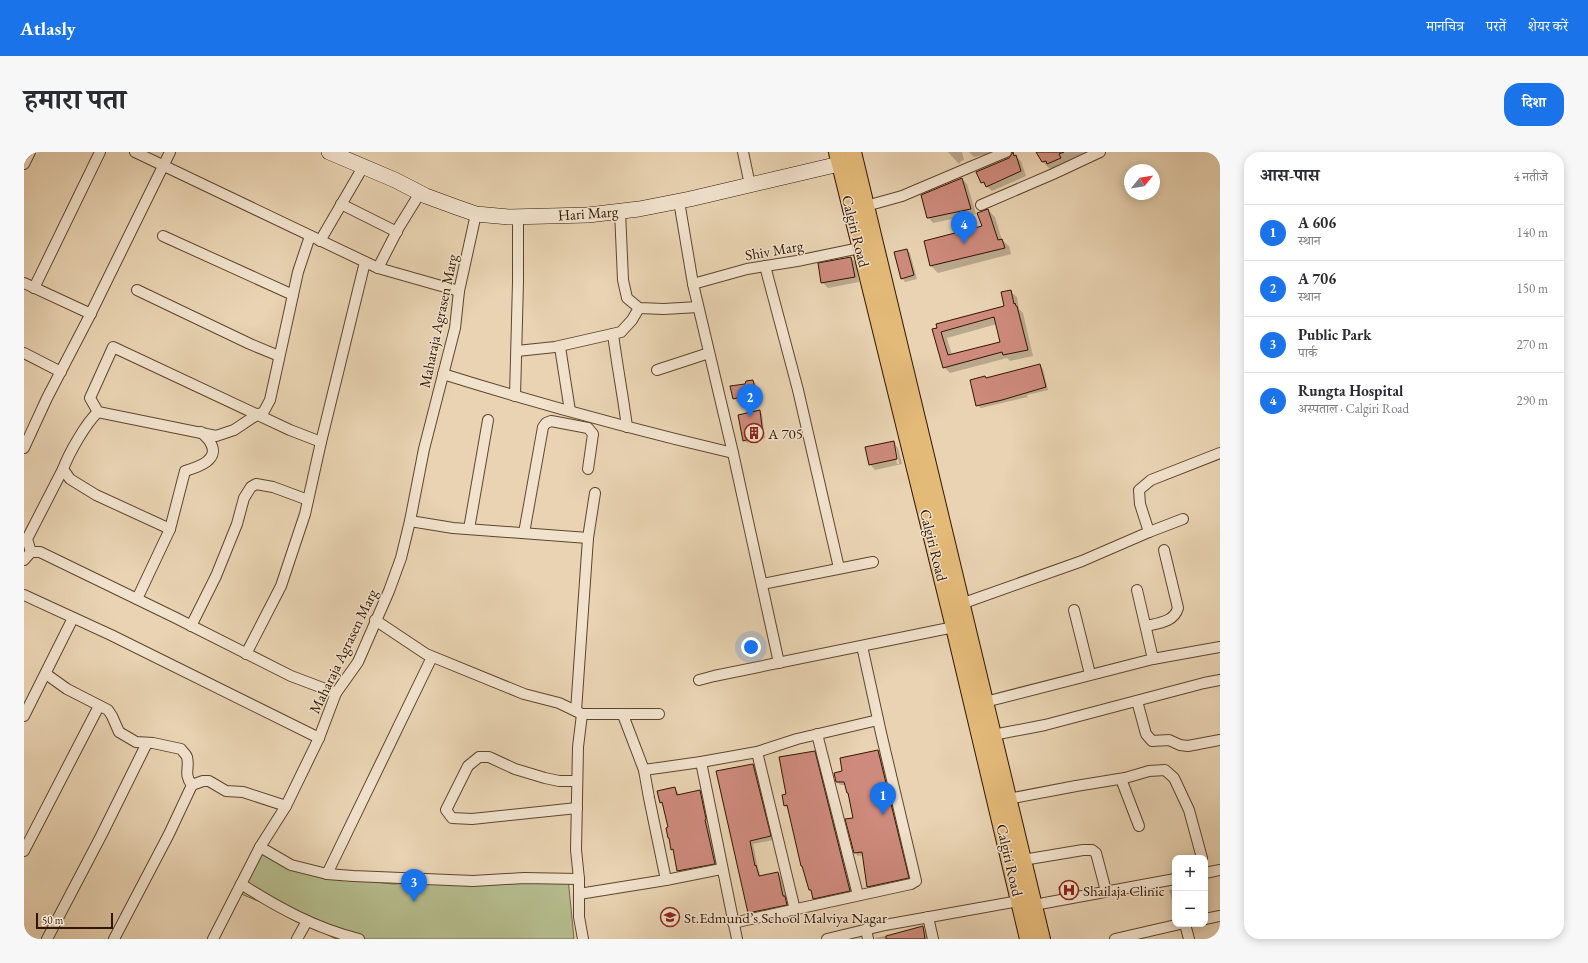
<!DOCTYPE html>
<html lang="hi">
<meta charset="utf-8">
<style>
:root{--surface:#fff;--page:#f7f7f7;--text:#2b2b33;--muted:#7c7c81;--line:#e1e1e2;--accent:#1a73e8}
body{margin:0;font-family:"EB Garamond","Noto Serif Devanagari",serif;background:var(--page);color:var(--text)}
.controls{position:absolute;right:12px;bottom:12px;display:grid;overflow:hidden;border-radius:8px;box-shadow:0 2px 10px #0003}
.controls button{width:36px;height:36px;display:grid;place-items:center;padding:0;border:0;border-bottom:1px solid var(--line);background:var(--surface);color:var(--text);font:20px sans-serif}
.compass{position:absolute;left:1100px;top:12px;width:36px;height:36px;border-radius:50%;background:var(--surface);box-shadow:0 2px 10px #0003;rotate:60deg}
.scale{position:absolute;left:12px;bottom:10px;width:77px;box-sizing:border-box;padding-left:4px;border:2px solid #301600;border-top:0;font-size:11px;line-height:14px;white-space:nowrap;color:#301600;-webkit-text-stroke:3px #f1e2cd;paint-order:stroke}
.you{position:absolute;left:727px;top:495px;width:14px;height:14px;margin:-10px;border:3px solid #fff;border-radius:50%;background:#1a73e8;box-shadow:0 0 0 6px #1a73e833}
.badge{display:grid;place-items:center;width:26px;height:26px;border-radius:50%;background:var(--accent);color:#fff;font-size:13px;font-weight:700}
.pin{position:absolute;translate:-50% -33px;filter:drop-shadow(0 1px 2px #0008)}
.pin::after{content:'';position:absolute;top:21px;width:14px;height:12px;background:inherit;clip-path:polygon(0 0,100% 0,50% 100%)}
.list{margin:0;padding:0;list-style:none}
h2{display:flex;justify-content:space-between;align-items:center;height:52px;margin:0;padding:0 16px;font-size:17px}
h2 small{font-size:13px;font-weight:400;color:var(--muted)}
.list li{display:grid;grid-template-columns:26px 1fr auto;gap:12px;align-items:center;box-sizing:border-box;height:56px;padding:0 16px;border-top:1px solid var(--line)}
.list b{display:block;font-size:15px;white-space:nowrap}
.list p{margin:0;font-size:13px;white-space:nowrap;color:var(--muted)}
.list em{font-size:13px;font-style:normal;color:var(--muted)}
.map{position:relative;flex:none;width:1196px;height:787px;overflow:hidden;border-radius:16px}
header{display:flex;align-items:center;gap:24px;box-sizing:border-box;height:56px;padding:0 20px;background:var(--accent);color:#fff}
header strong{font-size:19px}
nav{display:flex;gap:22px;margin-inline-start:auto;font-size:14px}
.intro{display:flex;align-items:center;justify-content:space-between;box-sizing:border-box;height:96px;padding:0 24px}
h1{margin:0;font-size:28px}
.button{padding:10px 18px;border-radius:16px;background:var(--accent);color:#fff;font-size:14px;font-weight:700}
main{display:flex;gap:24px;padding:0 24px}
aside{flex:1;background:var(--surface);border-radius:16px;box-shadow:0 2px 10px #0003}
.map>svg:first-child{display:block}
</style>
<header>
<strong>Atlasly</strong>
<nav><a>मानचित्र</a><a>परतें</a><a>शेयर करें</a></nav>
</header>
<div class="intro"><h1>हमारा पता</h1><a class="button">दिशा</a></div>
<main>
<div class="map">
<svg width="1196" height="787" viewBox="0 0 1196 787">
<rect width="100%" height="100%" fill="#e9d3b2"/>
<filter id="stains"><feTurbulence type="fractalNoise" baseFrequency=".005" numOctaves="4"/><feColorMatrix values="0 0 0 0 .2 0 0 0 0 .09 0 0 0 0 .02 0 0 0 .5 -.17"/></filter>
<radialGradient id="worn" r=".72"><stop offset=".6" stop-color="#630" stop-opacity="0"/><stop offset="1" stop-color="#630" stop-opacity=".3"/></radialGradient>
<path fill="#b5bc8d" stroke="#726946" d="M240,697L304,725L369,732L544,726L550,787H312L255,758L215,741Z"/>
<g fill="#0003" fill-rule="evenodd">
<path d="M924,0H938L940,8L937,9L935,12Z"/>
<path d="M945,0H973L950,5Z"/>
<path d="M1012,0H1073L1031,19L1028,16L1026,17L1016,7Z"/>
<path d="M989,2L997,9L1002,24L968,39L958,30L985,7Z"/>
<path d="M938,27L943,32L952,62L909,71L904,65Z"/>
<path d="M964,58L971,65L978,88L985,94L987,102L914,121L907,114L901,90L960,75Z"/>
<path d="M883,98L886,101L893,127L881,130L878,126Z"/>
<path d="M827,106L832,111L835,130L804,136L798,130Z"/>
<path d="M986,139L993,145L995,157L999,161L1009,204L986,209L983,206L926,221L920,215L910,178L982,155ZM973,172L977,191L928,203L923,186Z"/>
<path d="M1016,213L1019,217L1024,238L1003,243L1004,245L957,256L953,253L962,227Z"/>
<path d="M729,229L732,232L735,244L713,250L710,246L722,233Z"/>
<path d="M735,259L738,262L741,286L723,291L720,288Z"/>
<path d="M869,290L874,296L878,312L851,318L846,312ZM870,295H872L875,312H873Z"/>
<path d="M854,599L857,603L887,729L848,738L844,734L839,703L834,704L831,701L830,666L825,642L822,633H816L813,630L820,620Z"/>
<path d="M790,600L794,603L829,742L794,750L786,738L764,657L761,653L763,643Z"/>
<path d="M729,613L732,616L749,688L729,692L734,716L737,725L754,721L757,725L762,746L766,756L728,764L725,761L693,620Z"/>
<path d="M651,637L654,640L655,644L676,639L679,642L685,670L683,671L694,715L658,722L654,719L650,699L648,697L640,653L637,650Z"/>
<path d="M1052,732L1055,736L1056,741L1040,744L1037,741Z"/>
<path d="M1151,736V758L1145,738Z"/>
<path d="M899,776L902,779L904,787H851V786Z"/>
</g>
<g fill="#ce8a7c" stroke="#301600" fill-rule="evenodd">
<path d="M989,0L990,4L992,3L997,19L962,35L960,30L957,31L952,20L985,6Z"/>
<path d="M1012,0H1040L1035,2L1037,6L1023,12L1022,9L1018,10Z"/>
<path d="M938,26L947,57L904,66H903L897,43Z"/>
<path d="M964,57L974,88L978,87L981,96L906,114L900,89L958,74L953,61Z"/>
<path d="M883,97L890,123L877,127L870,100Z"/>
<path d="M827,105L831,125L797,131L794,111Z"/>
<path d="M987,138L990,152L991,151L992,154H993L1004,198L979,203L978,200L919,216L908,177L913,176L912,172L980,154L977,140ZM970,165L976,190L924,203L917,180Z"/>
<path d="M1016,212L1022,235L978,248L952,254L946,228L961,224L962,226Z"/>
<path d="M729,228L732,241L709,247L706,234L721,232L722,229Z"/>
<path d="M736,258L739,283L719,289L714,263Z"/>
<path d="M870,289L873,307L845,313L841,295Z"/>
<path d="M854,598L885,726L843,735L838,700L830,701L821,667L829,666L824,641H823L820,630H812L810,621L818,619L816,606Z"/>
<path d="M791,599L826,739L789,747L787,738H785L778,714H777L763,653L760,654L758,643L762,642L755,605Z"/>
<path d="M729,612L747,684L726,689L731,714L732,713L735,724L754,720L759,744H761L763,753L724,761L692,619Z"/>
<path d="M651,635L653,643L676,638L682,667L681,668L691,712L653,719L649,697L647,698L645,686H644L642,676L644,675L638,650L636,651L633,639Z"/>
<path d="M1052,731L1054,738L1036,742L1035,735Z"/>
<path d="M899,774L901,787H862V784Z"/>
</g>
<g fill="none" stroke-linecap="round" stroke-linejoin="round">
<g stroke="#5e452c" stroke-width="12">
<g id="street">
<path d="M111,0L354,116L435,139"/>
<path d="M719,0L726,33"/>
<path d="M0,12L6,0"/>
<path d="M655,49L669,132L709,301L755,511"/>
<path d="M317,52L373,80"/>
<path d="M957,53L1029,22L1076,0"/>
<path d="M842,54L878,44L982,0"/>
<path d="M596,59L599,128L603,146L615,156L640,157L674,155"/>
<path d="M139,84L269,143"/>
<path d="M296,89L339,15"/>
<path d="M741,114L774,238L815,416"/>
<path d="M354,116L375,75L396,41"/>
<path d="M0,131L67,162"/>
<path d="M669,132L723,117L773,109L836,96"/>
<path d="M10,136L76,0"/>
<path d="M113,138L226,192L255,204"/>
<path d="M589,182C593,213 599,244 603,275"/>
<path d="M536,195L546,259"/>
<path d="M493,199L531,195L597,180L608,168L615,156"/>
<path d="M0,201L37,220"/>
<path d="M633,218L685,201"/>
<path d="M419,222C515,252 612,278 709,301"/>
<path d="M491,244L494,130V64"/>
<path d="M74,260L66,246L89,195L266,278L297,290"/>
<path d="M0,296L23,246L64,167L146,0"/>
<path d="M386,369L429,376L564,386"/>
<path d="M146,377L72,343L46,327L39,317C45,301 62,271 74,260L192,284L210,278L234,262L239,261L246,248L274,120L286,84"/>
<path d="M445,377L464,268"/>
<path d="M1125,380L1159,367"/>
<path d="M500,381L519,275L522,271L527,269L564,276L569,282L564,317"/>
<path d="M7,400L3,387L39,317"/>
<path d="M0,408L7,400H16L150,465L267,524L312,541"/>
<path d="M738,432L849,410"/>
<path d="M1113,438L1129,507"/>
<path d="M0,443L87,483L295,586"/>
<path d="M113,447L146,377L161,319C174,315 197,308 186,290C184,286 180,283 177,280"/>
<path d="M937,452L1058,409L1125,380L1116,352L1115,338L1127,328L1196,301"/>
<path d="M1050,458L1066,522"/>
<path d="M351,468L402,502L500,542L535,551L558,562H635"/>
<path d="M167,474L192,424L213,372L220,346L227,335L232,332L249,335L284,348"/>
<path d="M1122,474C1135,471 1150,470 1154,456L1140,398"/>
<path d="M222,502L257,434L281,362L297,290L341,110"/>
<path d="M22,522L43,537L84,558L88,564L95,580L112,590L129,591L157,597C158,599 162,602 163,605C166,616 159,622 168,633L179,629H185L202,639L219,640L262,654"/>
<path d="M675,528L690,524L935,474"/>
<path d="M1113,549L1122,582L1128,589L1145,588L1156,593L1164,594L1196,588"/>
<path d="M961,550L1129,507L1196,495"/>
<path d="M552,559L564,386L571,341"/>
<path d="M558,562L554,595L552,698L555,727V765L559,787"/>
<path d="M599,563L620,618L625,646L642,728"/>
<path d="M0,564L49,466"/>
<path d="M793,582L834,743"/>
<path d="M969,583L1021,573L1180,531L1196,528"/>
<path d="M733,600L771,758"/>
<path d="M677,610L713,787"/>
<path d="M620,618L677,610L733,600L773,587L854,568"/>
<path d="M1097,627L1115,674"/>
<path d="M984,647L1052,634L1101,626L1125,619L1141,618L1150,626L1165,658L1178,706"/>
<path d="M553,656L448,667L428,666L422,658L444,614L455,605H465L491,617L521,626L535,629H553"/>
<path d="M236,695L267,713L303,722L329,724L449,729L500,726L555,727"/>
<path d="M0,699L75,554"/>
<path d="M999,708L1059,698H1068L1072,701L1082,739"/>
<path d="M1181,721L1196,718"/>
<path d="M303,722L408,505"/>
<path d="M217,732C255,756 291,776 335,787"/>
<path d="M555,742L642,728L697,717"/>
<path d="M1010,753L1151,727"/>
<path d="M904,765L909,787"/>
<path d="M1181,767L1196,764"/>
<path d="M709,771L887,732L892,729L857,581L838,494"/>
<path d="M1161,772L1165,787"/>
<path d="M842,777L844,787"/>
<path d="M23,787L77,684L123,591"/>
<path d="M90,787L145,682L168,633"/>
<path d="M189,787L236,695L262,654L295,586L312,541L334,510L365,439L377,406L386,369L400,297L431,176L435,139L452,62"/>
<path d="M273,787L283,769"/>
<path d="M803,787L861,773L995,749"/>
<path d="M1091,787L1156,772"/>
</g>
</g>
<g stroke="#301600" stroke-width="16">
<path id="secondary" d="M305,0L371,28L402,44L432,55L452,62L485,65L564,63L615,57L666,47L828,9"/>
</g>
<g stroke="#301600" stroke-width="18">
<g id="primary">
<path d="M813,0L930,475L1004,787"/>
<path d="M829,0L1018,787"/>
</g>
</g>
<use href="#street" stroke="#f1e2cd" stroke-width="10"/>
<use href="#secondary" stroke="#f1e2cd" stroke-width="15"/>
<use href="#primary" stroke="#e4ba79" stroke-width="16"/>
</g>
<defs>
<g id="building-ring" transform="scale(1)"><circle r="9.5" fill="#f1e2cd" stroke="#8f2418" stroke-width="1.5"/><path d="M-4-6H4V6H1V3H-1V6H-4ZM-2.5-4.3h1.7v1.8h-1.7ZM.8-4.3h1.7v1.8H.8ZM-2.5-1h1.7V.8h-1.7ZM.8-1h1.7V.8H.8Z" fill="#8f2418"/></g>
<g id="hospital-ring" transform="scale(1)"><circle r="9.5" fill="#f1e2cd" stroke="#8f2418" stroke-width="1.5"/><path d="M-5-5h3v3.5h4V-5h3V5h-3V1.5h-4V5h-3Z" fill="#8f2418"/></g>
<g id="school-ring" transform="scale(1)"><circle r="9.5" fill="#f1e2cd" stroke="#8f2418" stroke-width="1.5"/><path d="M0-5L7-2L0 1L-7-2ZM-4 1L0 2.5L4 1V4Q0 6-4 4Z" fill="#8f2418"/></g>
</defs>
<g fill-rule="evenodd">
<use href="#building-ring" x="730" y="281"/>
<use href="#hospital-ring" x="1045" y="738"/>
<use href="#school-ring" x="646" y="765"/>
</g>
<g text-anchor="middle" dominant-baseline="central" stroke-width="3" stroke-linejoin="round" paint-order="stroke">
<g font-size="15" fill="#301600" stroke="#f1e2cd">
<text transform="translate(564 61) rotate(-4)">Hari Marg</text>
<text transform="translate(832 79) rotate(76)">Calgiri Road</text>
<text transform="translate(750 98) rotate(-10)">Shiv Marg</text>
<text transform="translate(414 169) rotate(-78)">Maharaja Agrasen Marg</text>
<text transform="translate(910 393) rotate(76)">Calgiri Road</text>
<text transform="translate(319 499) rotate(-64)">Maharaja Agrasen Marg</text>
<text transform="translate(986 708) rotate(77)">Calgiri Road</text>
</g>
<g font-size="15" fill="#301600" stroke="#f1e2cd" text-anchor="start">
<text x="744" y="281">A 705</text>
<text x="1059" y="738">Shailaja Clinic</text>
<text x="660" y="765">St.Edmund’s School Malviya Nagar</text>
</g>
</g>
<rect width="100%" height="100%" filter="url(#stains)"/>
<rect width="100%" height="100%" fill="url(#worn)"/>
</svg>
<div class="controls">
<button>+</button>
<button>−</button>
</div>
<svg class="compass" viewBox="-18 -18 36 36"><path d="M0-13l5 13h-10z" fill="#e53935"/><path d="M0 13l5-13h-10z" fill="#7c7c81"/></svg>
<div class="scale">50 m</div>
<div class="you"></div>
<div class="pin badge" style="left:859px;top:663px">1</div>
<div class="pin badge" style="left:726px;top:265px">2</div>
<div class="pin badge" style="left:390px;top:750px">3</div>
<div class="pin badge" style="left:940px;top:92px">4</div>
</div>
<aside>
<h2>आस-पास<small>4 नतीजे</small></h2>
<ul class="list">
<li><span class="badge">1</span><div><b>A 606</b><p>स्थान</p></div><em>140 m</em></li>
<li><span class="badge">2</span><div><b>A 706</b><p>स्थान</p></div><em>150 m</em></li>
<li><span class="badge">3</span><div><b>Public Park</b><p>पार्क</p></div><em>270 m</em></li>
<li><span class="badge">4</span><div><b>Rungta Hospital</b><p>अस्पताल · Calgiri Road</p></div><em>290 m</em></li>
</ul>
</aside>
</main>
